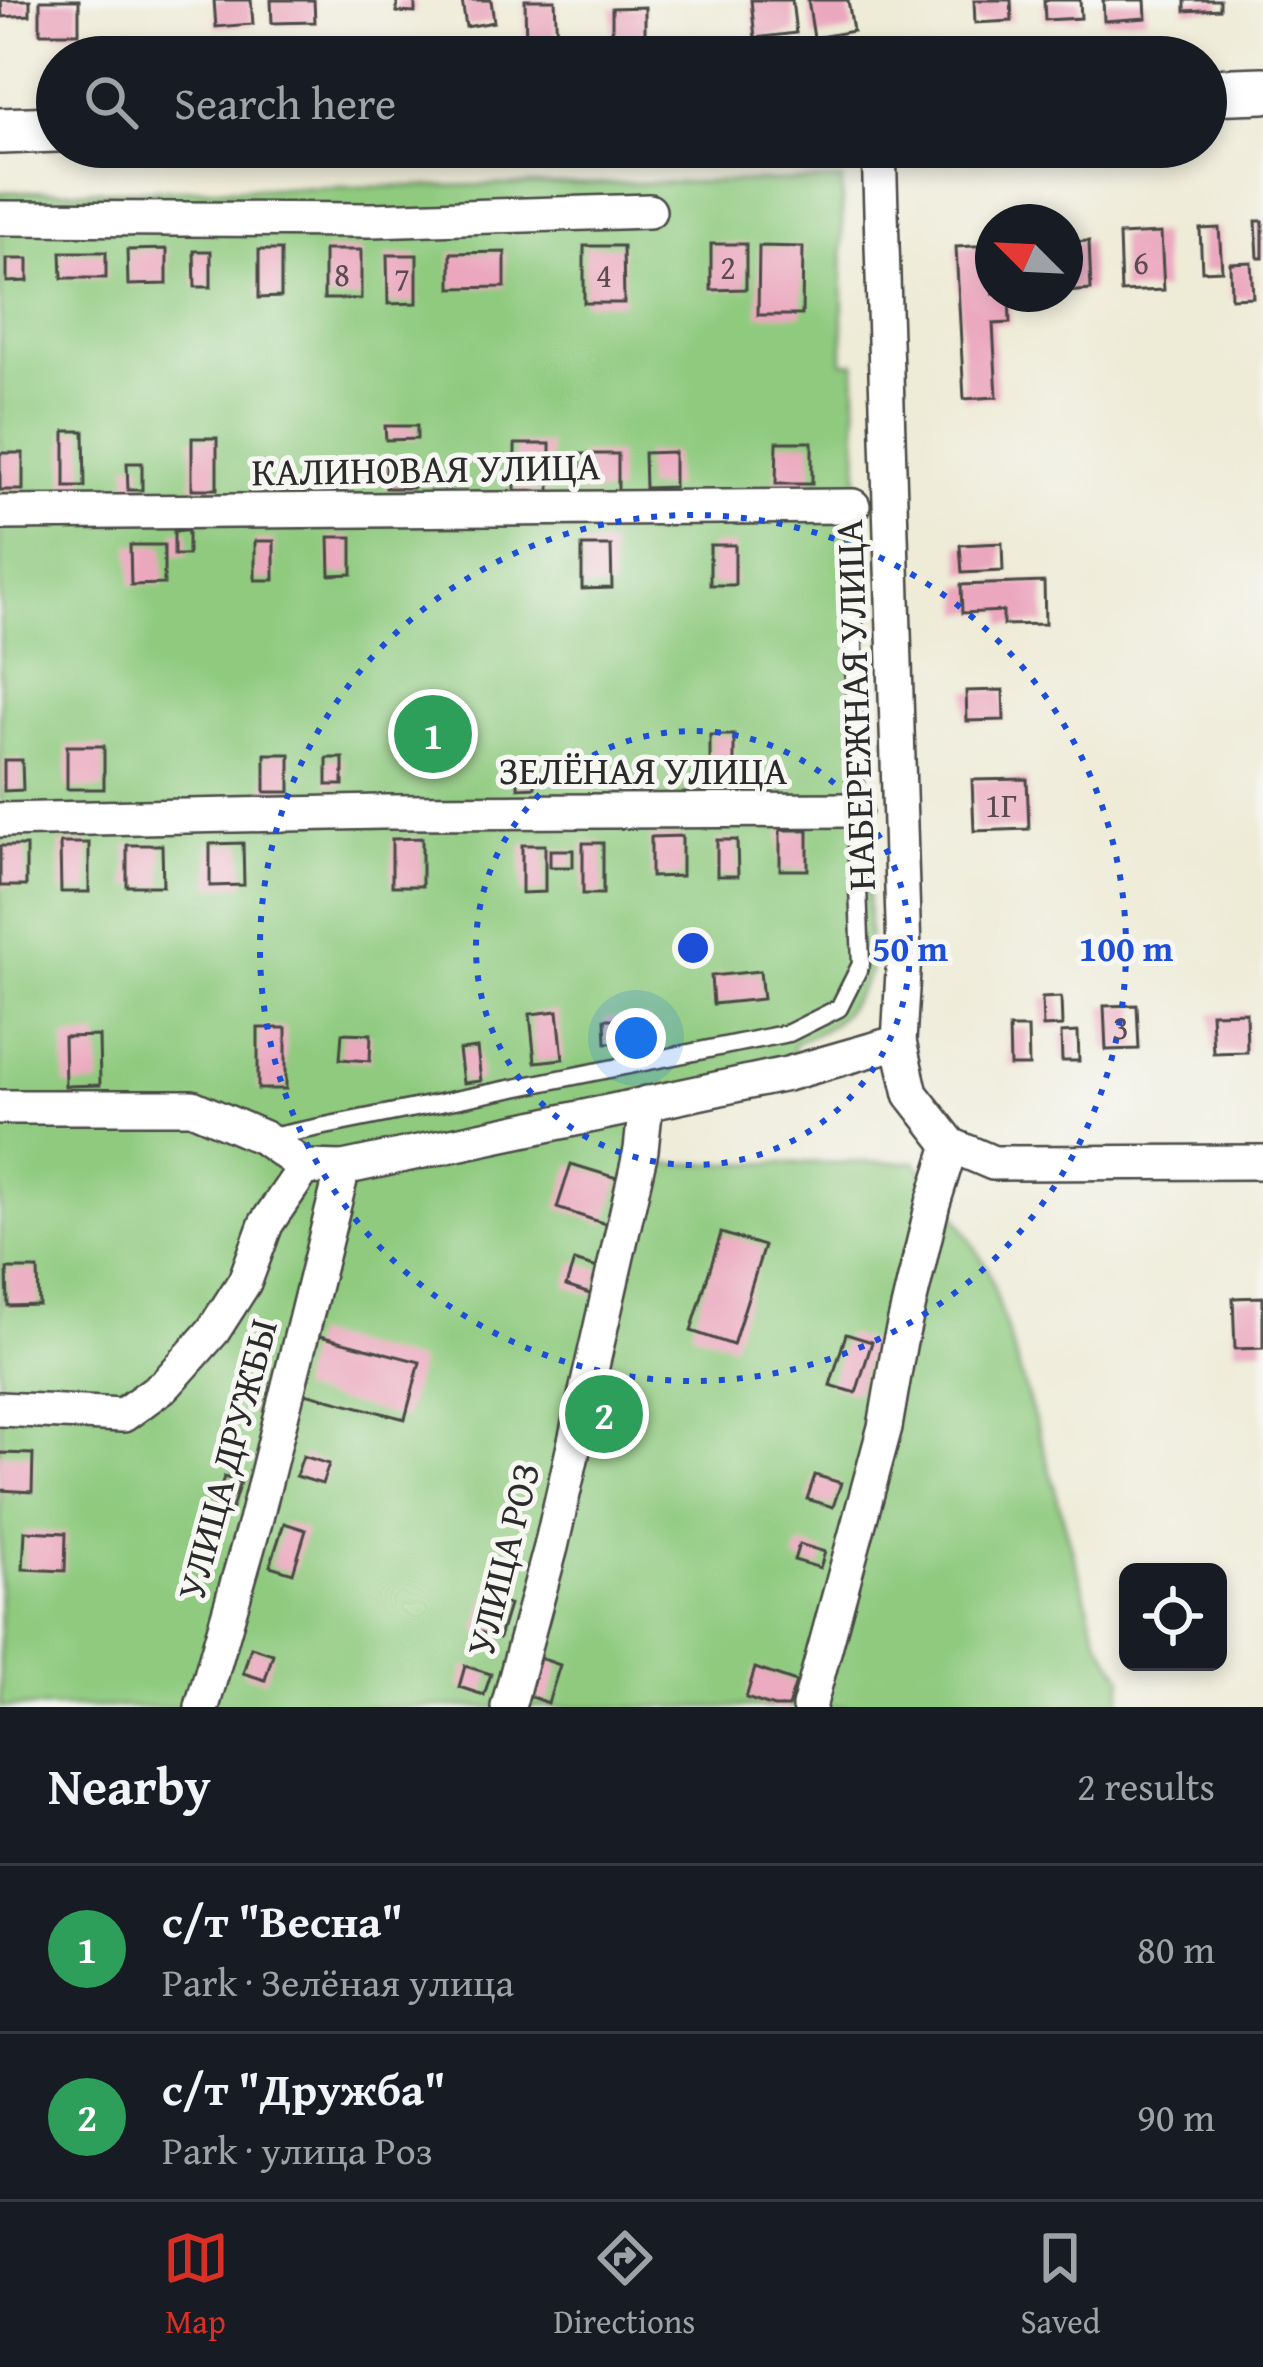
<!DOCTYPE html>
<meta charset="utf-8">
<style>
:root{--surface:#171b24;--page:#242831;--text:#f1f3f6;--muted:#9ea1a6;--line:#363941;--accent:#d93025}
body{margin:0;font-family:"Gentium Book Plus",serif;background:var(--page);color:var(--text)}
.controls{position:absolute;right:36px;bottom:36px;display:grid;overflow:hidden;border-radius:18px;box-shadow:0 6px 18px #0003}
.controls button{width:108px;height:108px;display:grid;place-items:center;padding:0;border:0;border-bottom:3px solid var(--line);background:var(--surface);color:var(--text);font:60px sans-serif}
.compass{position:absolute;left:975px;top:204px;width:108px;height:108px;border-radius:50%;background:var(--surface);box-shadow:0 6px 18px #0003;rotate:294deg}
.you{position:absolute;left:636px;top:1038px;width:42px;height:42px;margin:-30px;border:9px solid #fff;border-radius:50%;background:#1a73e8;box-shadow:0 0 0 18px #1a73e833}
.badge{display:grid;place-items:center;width:78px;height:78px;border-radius:50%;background:var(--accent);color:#fff;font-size:39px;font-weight:700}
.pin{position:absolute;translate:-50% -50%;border:6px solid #fff;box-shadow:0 3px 12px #0006}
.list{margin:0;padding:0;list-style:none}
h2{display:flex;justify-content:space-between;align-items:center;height:156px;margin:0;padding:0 48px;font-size:51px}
h2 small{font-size:39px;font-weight:400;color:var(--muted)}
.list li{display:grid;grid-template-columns:78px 1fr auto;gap:36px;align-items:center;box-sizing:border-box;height:168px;padding:0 48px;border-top:3px solid var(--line)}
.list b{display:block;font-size:45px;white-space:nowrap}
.list p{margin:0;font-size:39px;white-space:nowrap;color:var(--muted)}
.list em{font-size:39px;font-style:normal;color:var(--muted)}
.icon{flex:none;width:66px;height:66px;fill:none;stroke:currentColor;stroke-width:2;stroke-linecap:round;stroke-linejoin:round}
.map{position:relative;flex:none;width:1263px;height:1707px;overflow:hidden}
.search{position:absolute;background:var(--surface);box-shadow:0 6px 18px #0003;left:36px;right:36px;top:36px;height:132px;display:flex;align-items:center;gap:30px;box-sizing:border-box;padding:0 42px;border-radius:66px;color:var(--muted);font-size:45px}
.sheet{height:492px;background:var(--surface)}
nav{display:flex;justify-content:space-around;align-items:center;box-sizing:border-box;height:168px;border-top:3px solid var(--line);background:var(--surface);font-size:33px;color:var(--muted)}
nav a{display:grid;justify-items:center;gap:6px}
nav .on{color:var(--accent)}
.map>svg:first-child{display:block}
</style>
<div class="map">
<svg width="1263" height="1707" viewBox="0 0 1263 1707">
<rect width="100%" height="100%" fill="#f6f6f2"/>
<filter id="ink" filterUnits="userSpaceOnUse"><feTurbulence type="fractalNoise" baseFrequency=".00833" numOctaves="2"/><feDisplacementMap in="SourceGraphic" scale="24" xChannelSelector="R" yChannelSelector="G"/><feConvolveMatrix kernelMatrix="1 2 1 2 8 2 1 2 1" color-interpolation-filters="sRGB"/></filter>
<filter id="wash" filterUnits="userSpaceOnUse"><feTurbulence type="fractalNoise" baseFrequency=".004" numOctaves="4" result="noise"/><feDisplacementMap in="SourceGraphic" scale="48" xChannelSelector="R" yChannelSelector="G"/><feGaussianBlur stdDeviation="2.7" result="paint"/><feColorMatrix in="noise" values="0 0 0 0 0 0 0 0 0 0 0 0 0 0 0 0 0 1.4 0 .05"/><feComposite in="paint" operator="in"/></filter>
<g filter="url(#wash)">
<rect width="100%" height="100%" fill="#eeebd7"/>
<path fill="#8fca7f" stroke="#5d7a55" stroke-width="3" d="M842,180L843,362L855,363L870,971C849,1012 838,1027 793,1044L797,1082L666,1114L654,1164L916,1162L953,1211L988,1269L1043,1447L1097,1637L1123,1678L1119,1707H0V192Z"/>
<g id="blocks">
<g fill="#eba7be">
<path d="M1,0H30V15L2,17Z"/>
<rect x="40" y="0" width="39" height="33"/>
<path d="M214,0H251L253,24L216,27Z"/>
<path d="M271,0H314L315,22L272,23Z"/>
<path d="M397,0H415V13L397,12Z"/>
<path d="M462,0H491L494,22L466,27Z"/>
<path d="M525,0H555L557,43L526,44Z"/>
<path d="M751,0H792L796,33L755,38Z"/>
<path d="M808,0H848L853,31L814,38Z"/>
<path d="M974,0H1011L1012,21L975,23Z"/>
<path d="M1044,0H1080L1081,18L1045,20Z"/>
<path d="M1103,0H1145L1146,18L1104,21Z"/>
<path d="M1185,0H1220V9L1185,11Z"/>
<path d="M645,7V41H612V8Z"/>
<path d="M1256,221H1263V258H1258Z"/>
<path d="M1219,228L1222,270L1202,271L1200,229Z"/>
<path d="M1161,233L1164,290L1121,292L1119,235Z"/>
<path d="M1089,241L1091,290L1065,292V242Z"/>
<path d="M711,244H746V289L711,290Z"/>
<path d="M993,245V294H1009L1010,323L993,324L997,397L964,399L956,247Z"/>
<path d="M584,246H623L624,303H584Z"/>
<path d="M759,246L803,247L802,315H758Z"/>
<path d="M167,249V284L128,285L127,250Z"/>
<path d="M259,250H281V297L259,298Z"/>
<rect x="324" y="250" width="37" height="49"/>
<path d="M194,251H211V287H195Z"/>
<path d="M61,252H106V278H62Z"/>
<path d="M505,252V287L451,288V253Z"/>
<path d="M387,255H417V303L388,304Z"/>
<path d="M7,259H28V281L7,282Z"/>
<path d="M1251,262L1253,297L1231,298L1230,263Z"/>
<path d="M385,426H417V439L386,440Z"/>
<path d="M65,431H84L85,487H65Z"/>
<rect x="192" y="438" width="25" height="51"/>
<path d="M777,442H812V484H776Z"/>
<rect x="515" y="444" width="35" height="48"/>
<path d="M674,452V487L645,488L644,453Z"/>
<rect x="0" y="453" width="23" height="37"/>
<path d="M580,454H618V493L581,494Z"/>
<rect x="386" y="459" width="27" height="29"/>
<path d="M127,463H142V490H128Z"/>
<rect x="174" y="531" width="14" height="24"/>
<path d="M329,537H352V574L330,575Z"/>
<rect x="255" y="541" width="19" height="39"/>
<path d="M1002,543L1003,571L962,573L960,545Z"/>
<path d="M130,545H164V584L131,585Z"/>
<rect x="710" y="545" width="25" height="40"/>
<path d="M582,546H611L612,588L582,589Z"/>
<path d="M1044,582L1045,624L1003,625V611L962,613L961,585Z"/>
<path d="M1003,690L1004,720L967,721L966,691Z"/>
<rect x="710" y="735" width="24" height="47"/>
<rect x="67" y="746" width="37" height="43"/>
<rect x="265" y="754" width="25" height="38"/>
<rect x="327" y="758" width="16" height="27"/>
<path d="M518,759H535V787L518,788Z"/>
<rect x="585" y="759" width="14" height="24"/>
<path d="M4,760H22L23,790L4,791Z"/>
<path d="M1027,779L1029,829L974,831L972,780Z"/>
<rect x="780" y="830" width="28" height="40"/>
<path d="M682,836V876L651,877V837Z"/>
<path d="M422,838V886H392V839Z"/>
<path d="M717,840H737L738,876H717Z"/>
<path d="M60,843H89V892H61Z"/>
<path d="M243,843L244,885L210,886V844Z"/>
<rect x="583" y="843" width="20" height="51"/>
<path d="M127,845H162L163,886H127Z"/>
<path d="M522,845H545V892L522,893Z"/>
<rect x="0" y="846" width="26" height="40"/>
<rect x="550" y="850" width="23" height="17"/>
<path d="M760,971L763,999L713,1004L711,976Z"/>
<path d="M1061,997L1062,1026L1043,1027L1042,998Z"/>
<path d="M1137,1005L1139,1049L1106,1050L1104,1006Z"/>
<path d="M558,1011L563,1059L535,1062L530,1014Z"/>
<path d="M1246,1012L1247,1052L1213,1053L1211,1013Z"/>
<path d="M605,1019H648V1042L606,1043Z"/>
<rect x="258" y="1028" width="28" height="61"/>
<path d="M1009,1028H1028L1029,1066H1010Z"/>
<path d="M1078,1032L1079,1061H1062L1061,1033Z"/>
<path d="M342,1033L371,1034L370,1061L340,1059Z"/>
<path d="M99,1036L100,1085L65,1086L64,1037Z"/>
<path d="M477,1048L481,1081L463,1083L459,1050Z"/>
<path d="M571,1164L620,1179L606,1224L557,1208Z"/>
<path d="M721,1233L764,1246L733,1345L691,1331Z"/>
<path d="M574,1261L601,1269L593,1295L566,1286Z"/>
<path d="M7,1269H38L39,1305L8,1306Z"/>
<path d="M1263,1297V1348L1235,1349L1233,1298Z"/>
<path d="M312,1334L420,1362L405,1419L297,1391Z"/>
<path d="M846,1334L872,1342L856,1393L830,1385Z"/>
<path d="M0,1453L33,1454L32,1492L0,1490Z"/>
<path d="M303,1456L329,1464L322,1484L296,1476Z"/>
<path d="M815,1475L841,1483L833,1507L807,1499Z"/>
<path d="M224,1477L240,1482L230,1515L213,1510Z"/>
<path d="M284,1523L306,1530L293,1573L270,1566Z"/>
<path d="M25,1531L66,1533L65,1571L23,1569Z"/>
<path d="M799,1544L825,1552L820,1568L794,1560Z"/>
<path d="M486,1598L509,1605L499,1638L476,1631Z"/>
<path d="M251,1647L273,1654L265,1680L243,1673Z"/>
<path d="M540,1658L560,1665L548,1703L529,1696Z"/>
<path d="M465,1666L491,1674L484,1695L459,1687Z"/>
<path d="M755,1668L796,1682L788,1707H774L746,1698Z"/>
</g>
</g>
</g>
<g filter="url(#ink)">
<use href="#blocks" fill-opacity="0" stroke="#484845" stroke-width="3"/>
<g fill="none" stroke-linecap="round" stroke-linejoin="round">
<g stroke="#484845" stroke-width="21">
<path id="lane" d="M265,1138L789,1033L839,1008L861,964L855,810L853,506"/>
</g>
<g stroke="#484845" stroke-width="38">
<g id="street">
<path d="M879,147L904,954L899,1042L911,1094L951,1145L993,1163L1263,1162"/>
<path d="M0,218L372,220L649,211"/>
<path d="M0,513L853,506"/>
<path d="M0,820L381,812L855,810"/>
<path d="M0,1107H192L264,1138L305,1167L343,1168L787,1074L899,1042"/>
<path d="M0,1409L123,1415L166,1384L213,1331L245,1281L266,1224L305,1167"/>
<path d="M202,1707L255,1522L343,1168"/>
<path d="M508,1707L551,1547L641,1150L646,1103"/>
<path d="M809,1707L885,1427L899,1346L933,1203L951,1145"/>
</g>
</g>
<g stroke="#484845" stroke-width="50">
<g id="secondary">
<path d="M1206,92L1263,90"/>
<path d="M0,131L57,129"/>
</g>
</g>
<use href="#lane" stroke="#fff" stroke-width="16"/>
<use href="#street" stroke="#fff" stroke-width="33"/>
<use href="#secondary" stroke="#fff" stroke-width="45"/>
</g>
</g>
<g fill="none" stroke="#1d4ed8" stroke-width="6" stroke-dasharray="6 12">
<circle cx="693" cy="948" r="217"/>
<circle cx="693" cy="948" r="433"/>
</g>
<g text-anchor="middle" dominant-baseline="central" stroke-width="10" stroke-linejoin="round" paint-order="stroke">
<g font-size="33" fill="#5b4a50">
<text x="1141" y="262">6</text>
<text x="728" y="267">2</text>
<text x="342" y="274">8</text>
<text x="604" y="275">4</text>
<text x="402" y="279">7</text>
<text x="1001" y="805">1Г</text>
<text x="1121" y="1027">3</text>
</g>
<g font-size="39" fill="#2b2b2b" stroke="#f6f6f2">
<text transform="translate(426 468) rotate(-1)">КАЛИНОВАЯ УЛИЦА</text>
<text transform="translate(854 705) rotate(-92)">НАБЕРЕЖНАЯ УЛИЦА</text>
<text x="643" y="769">ЗЕЛЁНАЯ УЛИЦА</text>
<text transform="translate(226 1459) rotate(-75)">УЛИЦА ДРУЖБЫ</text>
<text transform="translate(502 1559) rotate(-76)">УЛИЦА РОЗ</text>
</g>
</g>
<circle cx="693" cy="948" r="18" fill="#1d4ed8" stroke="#f6f6f2" stroke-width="6"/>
<g font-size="36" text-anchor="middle" font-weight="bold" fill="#1d4ed8" stroke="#f6f6f2" stroke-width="10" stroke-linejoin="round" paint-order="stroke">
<text x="910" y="961">50 m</text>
<text x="1126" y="961">100 m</text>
</g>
</svg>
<div class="controls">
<button><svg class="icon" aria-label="locate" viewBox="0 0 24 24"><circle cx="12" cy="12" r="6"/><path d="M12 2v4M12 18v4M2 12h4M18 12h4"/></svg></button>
</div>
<svg class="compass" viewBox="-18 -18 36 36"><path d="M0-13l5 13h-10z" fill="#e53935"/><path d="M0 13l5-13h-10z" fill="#9ea1a6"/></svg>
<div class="you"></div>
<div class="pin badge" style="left:433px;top:734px;background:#2e9e5b">1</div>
<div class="pin badge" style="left:604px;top:1414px;background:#2e9e5b">2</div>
<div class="search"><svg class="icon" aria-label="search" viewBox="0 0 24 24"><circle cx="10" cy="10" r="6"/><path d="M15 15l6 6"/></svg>Search here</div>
</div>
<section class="sheet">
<h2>Nearby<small>2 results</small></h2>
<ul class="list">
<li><span class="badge" style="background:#2e9e5b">1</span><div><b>с/т &quot;Весна&quot;</b><p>Park · Зелёная улица</p></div><em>80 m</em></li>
<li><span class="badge" style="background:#2e9e5b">2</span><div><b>с/т &quot;Дружба&quot;</b><p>Park · улица Роз</p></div><em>90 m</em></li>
</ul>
</section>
<nav>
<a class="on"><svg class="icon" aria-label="map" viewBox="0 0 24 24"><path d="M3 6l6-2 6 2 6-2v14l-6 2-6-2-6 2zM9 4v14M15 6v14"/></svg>Map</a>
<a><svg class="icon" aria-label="directions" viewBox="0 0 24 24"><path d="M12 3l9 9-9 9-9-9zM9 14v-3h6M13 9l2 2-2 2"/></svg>Directions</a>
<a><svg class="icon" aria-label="saved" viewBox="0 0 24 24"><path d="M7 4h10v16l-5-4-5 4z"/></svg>Saved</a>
</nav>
